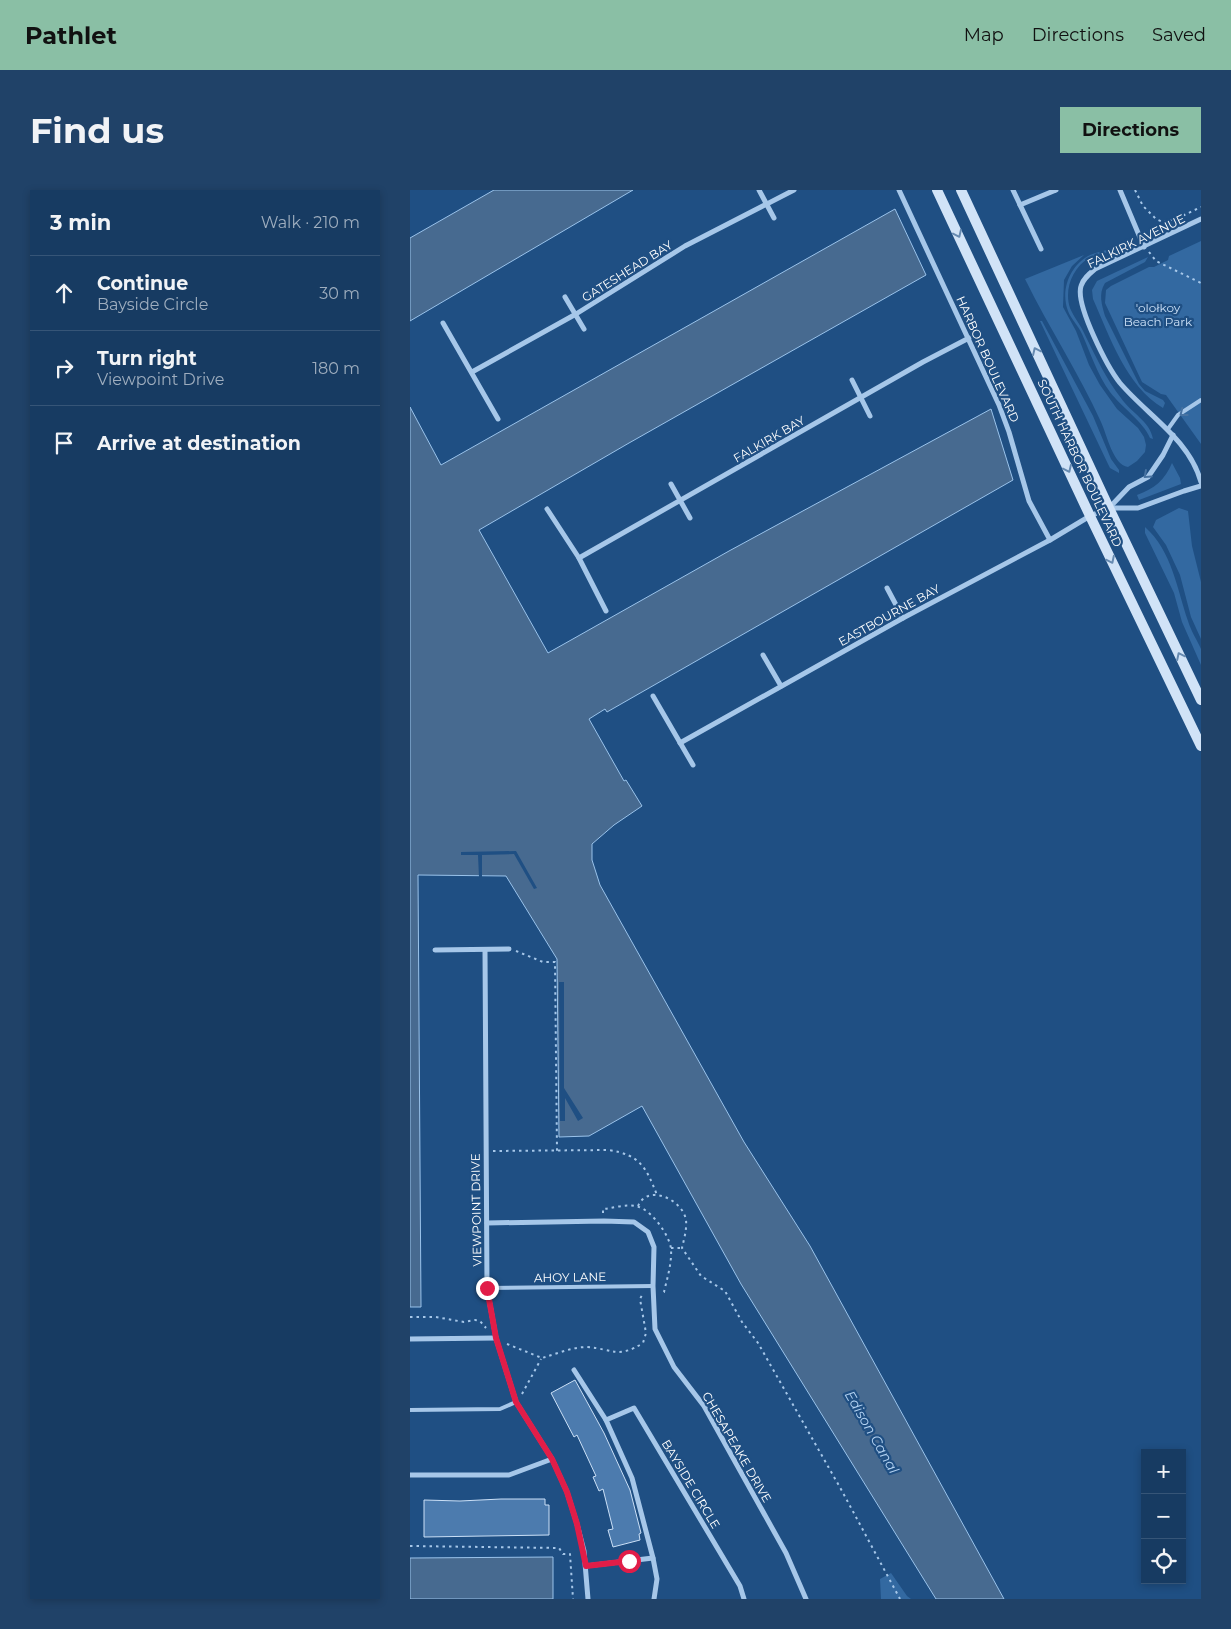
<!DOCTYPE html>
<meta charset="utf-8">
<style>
:root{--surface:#173b62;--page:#204268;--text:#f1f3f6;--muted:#9eadbe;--line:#365577;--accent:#8abfa5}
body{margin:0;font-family:Montserrat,sans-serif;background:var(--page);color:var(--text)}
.controls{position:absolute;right:15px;bottom:15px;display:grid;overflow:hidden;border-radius:0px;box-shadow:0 2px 8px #0003}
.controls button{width:45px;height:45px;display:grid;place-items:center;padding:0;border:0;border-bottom:1px solid var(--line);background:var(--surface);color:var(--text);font:25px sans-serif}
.stop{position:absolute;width:15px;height:15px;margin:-11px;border:4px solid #e11d48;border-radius:50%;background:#fff}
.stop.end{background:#e11d48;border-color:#fff;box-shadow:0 1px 5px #0008}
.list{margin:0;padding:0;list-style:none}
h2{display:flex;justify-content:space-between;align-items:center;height:65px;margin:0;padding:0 20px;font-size:21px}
h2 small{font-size:16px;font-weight:400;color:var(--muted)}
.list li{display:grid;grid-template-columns:32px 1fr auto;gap:15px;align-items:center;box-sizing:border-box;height:75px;padding:0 20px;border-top:1px solid var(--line)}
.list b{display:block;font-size:19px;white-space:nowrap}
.list p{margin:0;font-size:16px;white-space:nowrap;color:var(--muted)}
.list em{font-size:16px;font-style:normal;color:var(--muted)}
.icon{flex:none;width:28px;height:28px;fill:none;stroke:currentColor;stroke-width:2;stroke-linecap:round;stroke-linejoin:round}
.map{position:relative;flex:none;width:791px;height:1409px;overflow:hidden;border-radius:0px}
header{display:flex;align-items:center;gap:30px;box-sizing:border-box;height:70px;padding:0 25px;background:var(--accent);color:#111}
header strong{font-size:24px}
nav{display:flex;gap:28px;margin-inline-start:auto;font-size:18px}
.intro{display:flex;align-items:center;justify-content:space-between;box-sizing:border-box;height:120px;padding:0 30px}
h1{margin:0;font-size:35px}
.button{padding:12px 22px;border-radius:0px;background:var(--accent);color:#111;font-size:18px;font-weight:700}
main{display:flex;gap:30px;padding:0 30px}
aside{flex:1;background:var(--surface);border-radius:0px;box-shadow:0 2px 8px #0003}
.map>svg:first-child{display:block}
</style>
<header>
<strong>Pathlet</strong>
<nav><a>Map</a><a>Directions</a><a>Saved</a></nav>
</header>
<div class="intro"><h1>Find us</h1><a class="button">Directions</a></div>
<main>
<aside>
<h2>3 min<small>Walk · 210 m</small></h2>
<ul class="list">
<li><svg class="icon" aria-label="ahead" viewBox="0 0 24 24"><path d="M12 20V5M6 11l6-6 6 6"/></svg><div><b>Continue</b><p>Bayside Circle</p></div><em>30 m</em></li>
<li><svg class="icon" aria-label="right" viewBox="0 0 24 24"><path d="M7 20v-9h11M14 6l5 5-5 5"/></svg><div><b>Turn right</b><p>Viewpoint Drive</p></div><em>180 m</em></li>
<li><svg class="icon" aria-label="arrive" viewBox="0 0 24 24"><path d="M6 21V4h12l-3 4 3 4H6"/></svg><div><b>Arrive at destination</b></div></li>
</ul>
</aside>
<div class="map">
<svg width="791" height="1409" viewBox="0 0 791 1409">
<rect width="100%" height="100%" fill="#1f4f83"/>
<g fill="#3369a1">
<path d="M791,51V254L756,205L751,204L732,192L695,113L696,100L701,96L739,77H744L758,70L759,66Z"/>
<path d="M702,58L703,60L701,61C693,64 685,65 679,68C662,78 654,100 660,118C664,128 671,135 675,145C686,167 696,189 711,208C721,223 740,231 743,249L740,248C733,231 712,218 700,202C687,184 681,164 672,144C668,135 661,129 658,121C650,100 660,75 680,65C687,62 695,61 702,58Z"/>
<path d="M674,65L662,76L654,90L653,117L666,141L679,175L690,195L707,219L728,238L734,247L736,255L735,262L727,271L718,277C703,275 697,245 691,232C669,183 639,138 615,89Z"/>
<path d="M738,67L735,72L695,93C688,104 692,115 695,126L729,194L735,201L753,210L755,213L753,218C716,196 700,147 683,109L682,100L687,91Z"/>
<path d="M630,131H632L639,144L683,226L701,269L709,280V283L700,278L698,274Z"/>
<path d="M762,273L770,288L771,294L729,310L727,305C744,299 755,290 762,273Z"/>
<path d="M769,318L778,321L782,356L791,392V449L781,427L770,385L756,355L743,337L746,330Z"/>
<path d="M735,337C762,361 767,399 778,431C781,441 787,450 791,459C791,464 791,470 791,475L772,432L764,403L735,343Z"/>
<path d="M481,1383L497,1406L501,1409H471L470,1389Z"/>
</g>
<g fill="#476a90" stroke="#9ac3eb">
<path d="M84,0H223L0,131V48Z"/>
<path d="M485,19L516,85L219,253L69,340L138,463L319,361L581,219L603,290L197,522L195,519L179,529L214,591L216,590L232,616L204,635L182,654V670L190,695L334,952L400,1056L594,1409H526L331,1094L232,916L179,946L149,947L147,769L96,686L8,685L11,1117H0V217L31,275Z"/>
<path d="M143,1367V1409H0V1368Z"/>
</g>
<g fill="#1f4f83">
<path d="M106,661L127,698L124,699L104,664L72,665V687H69L68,665H51V662Z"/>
<path d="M149,792H154V898L173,928L168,931L155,908V931H150Z"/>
</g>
<g fill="#4c7bae" stroke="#cbe0f7">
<path d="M165,1190L194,1243L220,1300L231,1343L229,1344L230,1350L203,1357L198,1340L203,1339L193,1299L189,1301L183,1287L186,1286L167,1245L164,1247L141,1203Z"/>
<path d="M91,1309H135V1315H139V1345L14,1347V1310L50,1311Z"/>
</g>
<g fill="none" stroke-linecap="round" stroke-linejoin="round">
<g stroke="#a6c7e9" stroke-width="2" stroke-dasharray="2.5 4" stroke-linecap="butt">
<path d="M725,0L733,16L746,29L753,32L768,28L791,17"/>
<path d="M739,62L746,71L791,93"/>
<path d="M106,761L133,772H145L147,961"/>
<path d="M83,961L199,960C230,965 236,977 247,1005"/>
<path d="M228,1016C238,993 273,1010 276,1030C277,1039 274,1049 272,1058L291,1086L315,1101L332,1132L348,1153L432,1301L490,1409"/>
<path d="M193,1023V1019C204,1018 218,1013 229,1017C242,1021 260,1046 261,1059C262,1073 257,1089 254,1102L252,1103"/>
<path d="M261,1058H271"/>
<path d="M0,1127H26L54,1132L65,1130L70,1131L76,1138"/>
<path d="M97,1154L132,1168C146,1164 162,1157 177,1157C203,1159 208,1169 233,1153L236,1143L230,1109L232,1105H235"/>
<path d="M112,1204L131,1169"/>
<path d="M0,1356L149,1358L153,1364H160L163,1409"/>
</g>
<g stroke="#a6c7e9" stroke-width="4">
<path d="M758,239L768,225L791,210"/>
<path d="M77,1098L243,1096"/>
<path d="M0,1220L90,1219L106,1212"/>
</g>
<g stroke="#a6c7e9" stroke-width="5">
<path d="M349,0L364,28"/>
<path d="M489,0L589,215L599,242L619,311L640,350"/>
<path d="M603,0L631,59"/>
<path d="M710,0L734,57"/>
<path d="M610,15L646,0"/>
<path d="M791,29L685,79C679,84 673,89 671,96C665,115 698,178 710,193C738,226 779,249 791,292"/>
<path d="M155,107L174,139"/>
<path d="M33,133L88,229"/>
<path d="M62,182L166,124L275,56L384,0"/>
<path d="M442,190L460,226"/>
<path d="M261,294L280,328"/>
<path d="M699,318H728L774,301L791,296"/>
<path d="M137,319L169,368L196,421"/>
<path d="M169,368L513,172L559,148"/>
<path d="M477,398L493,428"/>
<path d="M353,465L371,496"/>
<path d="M243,506L283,575"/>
<path d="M270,553L493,428L640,350L680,326L699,318L719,297L738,287L753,265L763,245"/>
<path d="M25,760L99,759"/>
<path d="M75,760L77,1098L86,1148L106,1212L142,1269L157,1302L167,1334L174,1361L178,1409"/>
<path d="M77,1033L194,1031L224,1032L238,1042L244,1057L243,1096L245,1139L264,1177L294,1216L376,1363L396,1409"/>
<path d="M0,1149L86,1148"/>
<path d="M164,1180L196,1230L222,1288L243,1368L247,1389L244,1409"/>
<path d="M196,1230L224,1218L330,1396L334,1409"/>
<path d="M0,1285H99L142,1269"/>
<path d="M176,1376L243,1368"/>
</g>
<g stroke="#d1e3f7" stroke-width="10">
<path d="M527,0L680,326L791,556"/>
<path d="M551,0L699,318L791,510"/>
</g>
</g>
<defs><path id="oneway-chevron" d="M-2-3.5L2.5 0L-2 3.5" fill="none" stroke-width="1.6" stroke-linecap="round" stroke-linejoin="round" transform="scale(1.25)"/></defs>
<g stroke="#668ab1">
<use href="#oneway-chevron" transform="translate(548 44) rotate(65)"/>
<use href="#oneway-chevron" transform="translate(626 161) rotate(-115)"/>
<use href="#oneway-chevron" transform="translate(658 279) rotate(65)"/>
<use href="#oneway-chevron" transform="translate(701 370) rotate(64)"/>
<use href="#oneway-chevron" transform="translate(770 466) rotate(-116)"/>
</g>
<g stroke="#4873a2">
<use href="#oneway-chevron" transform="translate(773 223) rotate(142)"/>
<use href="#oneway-chevron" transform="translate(737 285) rotate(138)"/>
</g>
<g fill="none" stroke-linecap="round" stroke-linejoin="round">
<path stroke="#e11d48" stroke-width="6" d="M77,1098L86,1148L106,1212L142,1269L157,1302L167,1334L176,1376L219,1371"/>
</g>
<g text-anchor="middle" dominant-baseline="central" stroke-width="4.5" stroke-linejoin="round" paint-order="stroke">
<g font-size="12" fill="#fff" stroke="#1f4f83">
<text transform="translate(726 51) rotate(-26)">FALKIRK AVENUE</text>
<text transform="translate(217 81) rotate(-32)">GATESHEAD BAY</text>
<text transform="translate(578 169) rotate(66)">HARBOR BOULEVARD</text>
<text transform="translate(359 249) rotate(-30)">FALKIRK BAY</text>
<text transform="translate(670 273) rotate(65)">SOUTH HARBOR BOULEVARD</text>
<text transform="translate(479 425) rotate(-29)">EASTBOURNE BAY</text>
<text transform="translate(66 1020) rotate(-91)">VIEWPOINT DRIVE</text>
<text transform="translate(160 1087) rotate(-1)">AHOY LANE</text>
<text transform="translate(327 1257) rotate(60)">CHESAPEAKE DRIVE</text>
<text transform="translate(281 1294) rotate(59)">BAYSIDE CIRCLE</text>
</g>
<g font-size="12" fill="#cbe0f7" stroke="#1f4f83">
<text x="748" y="117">'olołkoy<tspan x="748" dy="14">Beach Park</tspan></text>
</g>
<g font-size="14" font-style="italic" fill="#b2d1f1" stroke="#1f4f83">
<text transform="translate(462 1242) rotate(60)">Edison Canal</text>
</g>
</g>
</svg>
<div class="controls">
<button>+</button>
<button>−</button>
<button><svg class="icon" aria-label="locate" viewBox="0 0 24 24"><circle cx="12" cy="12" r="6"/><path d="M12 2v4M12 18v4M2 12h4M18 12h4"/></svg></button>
</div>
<div class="stop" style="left:219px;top:1371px"></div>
<div class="stop end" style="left:77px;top:1098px"></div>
</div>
</main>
